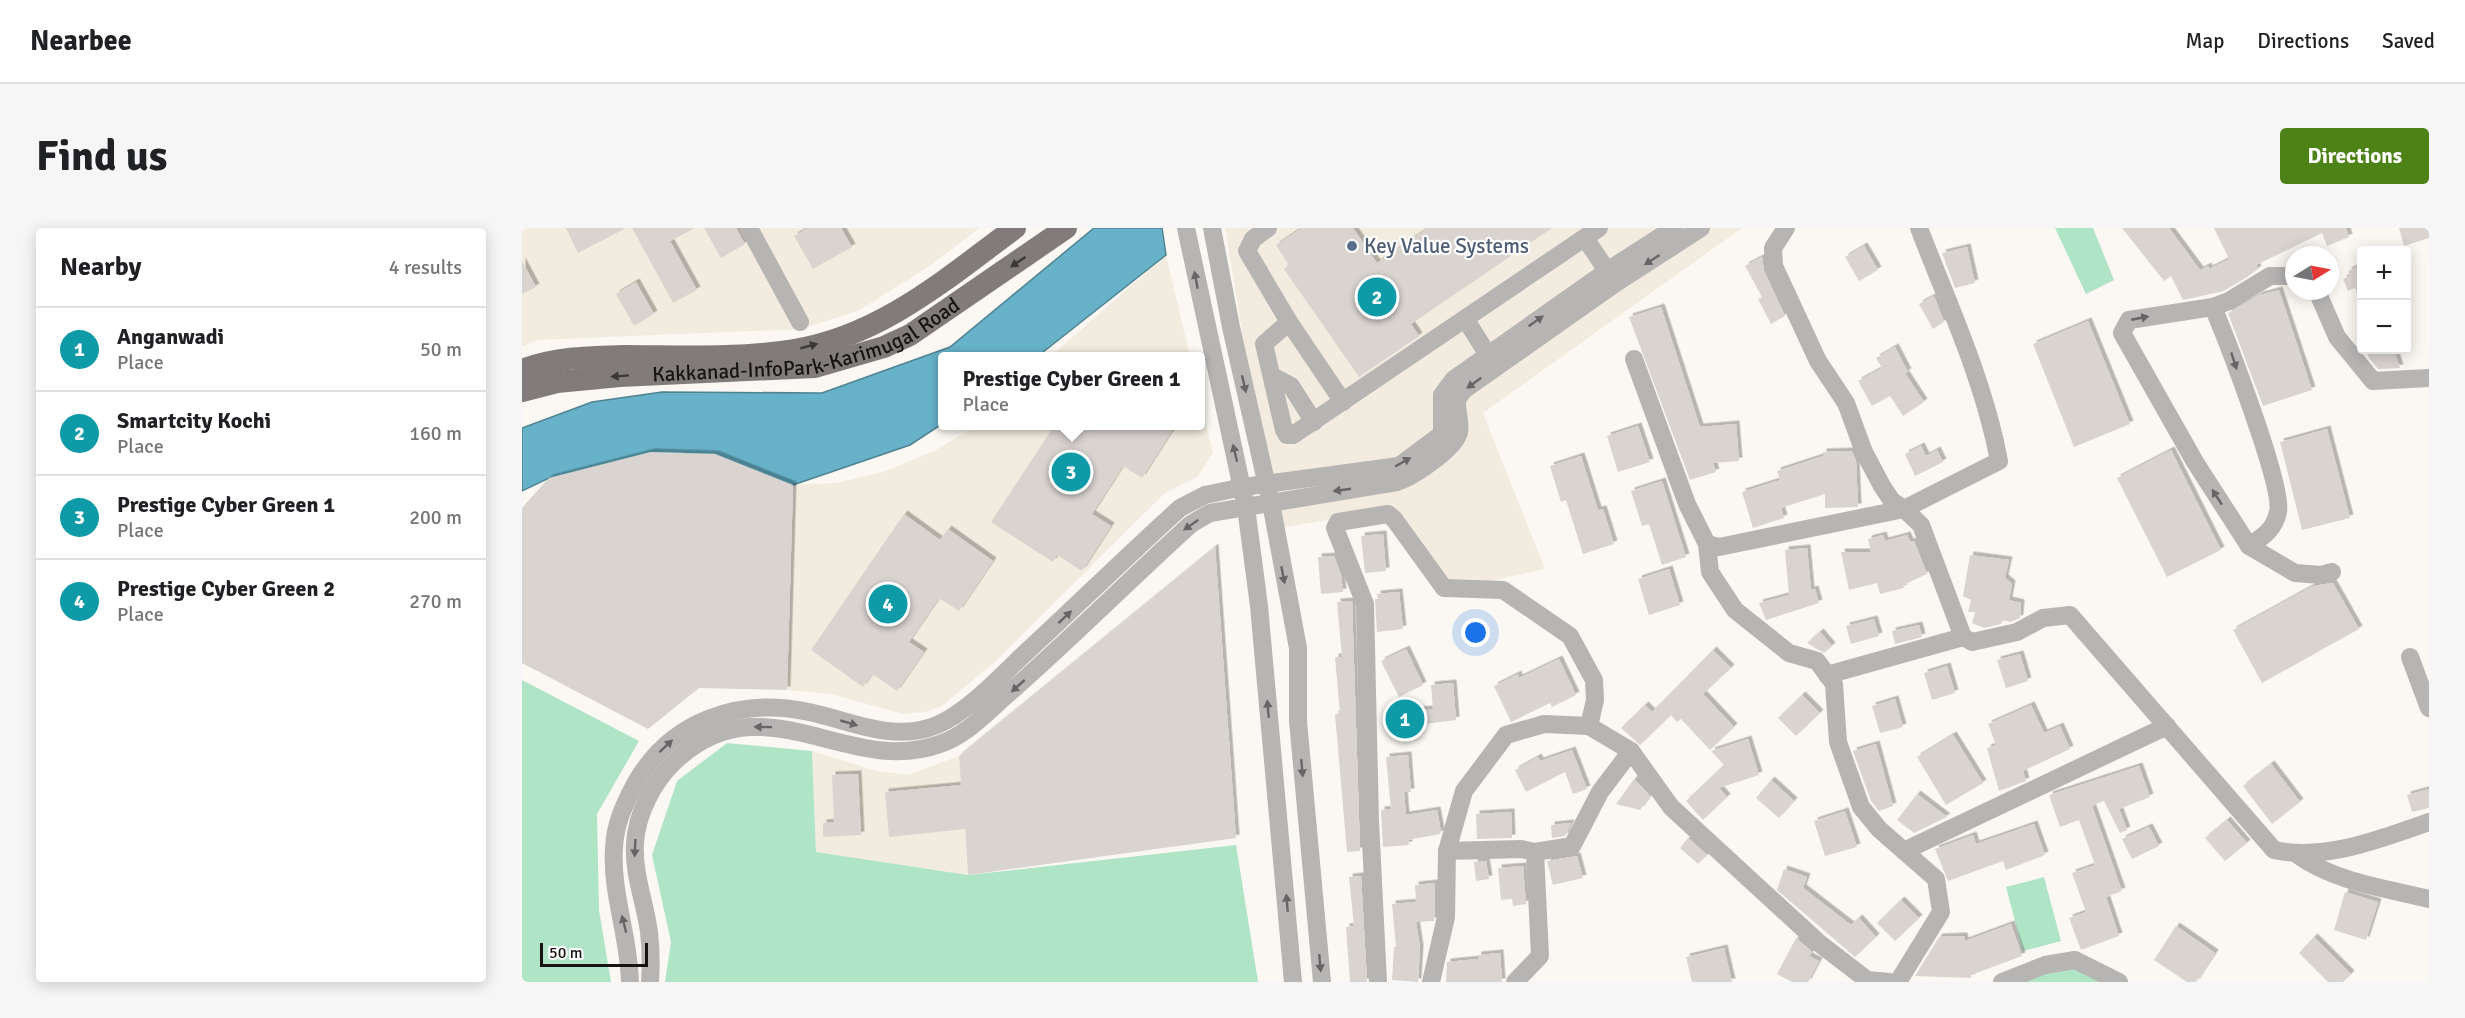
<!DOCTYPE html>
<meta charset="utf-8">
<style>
:root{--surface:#fff;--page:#f6f6f6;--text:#202124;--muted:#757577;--line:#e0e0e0;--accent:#4d8217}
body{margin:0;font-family:Signika,sans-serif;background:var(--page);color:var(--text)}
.controls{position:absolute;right:18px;top:18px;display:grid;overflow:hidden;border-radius:6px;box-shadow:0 3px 15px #0003}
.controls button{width:54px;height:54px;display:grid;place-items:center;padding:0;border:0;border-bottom:2px solid var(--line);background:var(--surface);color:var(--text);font:30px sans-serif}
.compass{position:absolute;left:1763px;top:18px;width:54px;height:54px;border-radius:50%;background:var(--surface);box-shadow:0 3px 15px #0003;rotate:80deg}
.scale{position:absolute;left:18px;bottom:15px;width:108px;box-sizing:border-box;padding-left:6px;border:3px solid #161513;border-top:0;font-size:16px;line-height:21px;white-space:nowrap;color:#161513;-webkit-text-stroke:4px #fff;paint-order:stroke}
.you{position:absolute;left:954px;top:405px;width:21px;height:21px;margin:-15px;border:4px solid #fff;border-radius:50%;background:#1a73e8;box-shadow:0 0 0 9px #1a73e833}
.badge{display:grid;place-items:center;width:39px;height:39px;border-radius:50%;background:var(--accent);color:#fff;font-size:20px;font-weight:700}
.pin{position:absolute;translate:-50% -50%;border:3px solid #fff;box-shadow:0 2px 6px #0006}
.popup{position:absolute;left:416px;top:124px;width:267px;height:78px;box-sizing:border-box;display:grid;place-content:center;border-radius:6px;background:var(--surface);filter:drop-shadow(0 2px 4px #0005);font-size:20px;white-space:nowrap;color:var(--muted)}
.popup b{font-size:22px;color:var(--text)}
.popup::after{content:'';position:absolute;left:50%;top:100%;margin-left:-12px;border:12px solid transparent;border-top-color:var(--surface)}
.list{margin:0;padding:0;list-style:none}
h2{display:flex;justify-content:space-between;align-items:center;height:78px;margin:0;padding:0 24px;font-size:26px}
h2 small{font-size:20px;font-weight:400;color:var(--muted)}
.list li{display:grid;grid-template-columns:39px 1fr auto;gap:18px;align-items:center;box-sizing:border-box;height:84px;padding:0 24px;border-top:2px solid var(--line)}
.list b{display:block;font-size:22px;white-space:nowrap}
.list p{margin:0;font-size:20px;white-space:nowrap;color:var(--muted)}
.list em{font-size:20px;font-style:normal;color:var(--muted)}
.map{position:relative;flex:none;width:1907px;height:754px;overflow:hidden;border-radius:6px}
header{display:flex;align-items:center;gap:36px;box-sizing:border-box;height:84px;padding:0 30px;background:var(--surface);border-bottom:2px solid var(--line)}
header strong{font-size:28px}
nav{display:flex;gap:33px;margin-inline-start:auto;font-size:21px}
.intro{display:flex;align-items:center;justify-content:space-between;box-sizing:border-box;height:144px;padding:0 36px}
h1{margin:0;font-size:42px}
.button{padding:15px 27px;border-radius:6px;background:var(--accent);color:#fff;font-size:21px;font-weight:700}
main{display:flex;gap:36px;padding:0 36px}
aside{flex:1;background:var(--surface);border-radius:6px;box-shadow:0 3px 15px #0003}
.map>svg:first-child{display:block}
</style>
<header>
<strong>Nearbee</strong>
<nav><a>Map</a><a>Directions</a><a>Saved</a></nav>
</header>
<div class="intro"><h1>Find us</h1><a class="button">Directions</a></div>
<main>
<aside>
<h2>Nearby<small>4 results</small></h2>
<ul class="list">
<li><span class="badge" style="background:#0f9aa8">1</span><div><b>Anganwadi</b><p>Place</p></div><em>50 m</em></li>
<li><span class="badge" style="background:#0f9aa8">2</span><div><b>Smartcity Kochi</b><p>Place</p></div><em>160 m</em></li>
<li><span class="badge" style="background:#0f9aa8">3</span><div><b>Prestige Cyber Green 1</b><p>Place</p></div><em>200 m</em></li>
<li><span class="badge" style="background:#0f9aa8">4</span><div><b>Prestige Cyber Green 2</b><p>Place</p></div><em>270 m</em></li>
</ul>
</aside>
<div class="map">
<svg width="1907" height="754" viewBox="0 0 1907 754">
<defs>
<filter id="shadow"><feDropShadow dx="3.5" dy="-3.5" stdDeviation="0" flood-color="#0004"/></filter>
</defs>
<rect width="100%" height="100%" fill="#fbf7f2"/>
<g fill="#f2ebdf">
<path d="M0,0H457L409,37L336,83L279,101L15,112L0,119Z"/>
<path d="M703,0H1220L961,185L1023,341L927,362L866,281L753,301Z"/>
<path d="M644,27L668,128H529Z"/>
<path d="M678,171L691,225L675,249L643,265L475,432L420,478L403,484L381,486L309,466L265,462L271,257L314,255L364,243L412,223L454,198H678Z"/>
<path d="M290,523L355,543L386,547L437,528L446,647L294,624Z"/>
</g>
<g fill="#afe4c7">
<path d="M1533,0H1571L1592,52L1564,66Z"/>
<path d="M0,452L117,513L75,586L77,682L89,754H0Z"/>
<path d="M205,515L290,523L294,624L446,647L714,617L736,754H143L149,714L130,627L155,553Z"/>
<path d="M1522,649L1539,713L1501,723L1484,659Z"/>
<path d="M1550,737L1592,754H1499Z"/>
</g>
<path fill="#67b2c8" stroke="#4f8392" stroke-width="1.5" d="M572,0H640L644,27L516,128H420V196L388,217L271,257L27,250L0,263V200L70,174L140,164L300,165L428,119Z"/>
<g fill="#dad4d1" filter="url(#shadow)">
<path d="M44,0H104L56,25Z"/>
<path d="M110,0H173L148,13L175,62L151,75Z"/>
<path d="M182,0H214L223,16L199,30Z"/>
<path d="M286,0H319L330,19L291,41L272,8Z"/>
<path d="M780,0H831L855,35L906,0H1030L889,96L897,108L837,149L762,41L767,37L754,17Z"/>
<path d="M1600,0H1647L1678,42L1686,38L1687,41L1707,31L1692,0H1824L1827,9L1805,18L1800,5L1734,37L1736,41L1728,47L1702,63L1661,72L1649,48L1642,53Z"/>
<path d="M1877,0H1907V10L1882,18Z"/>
<path d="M1342,18L1356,42L1337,53L1323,29Z"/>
<path d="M1445,19L1453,55L1433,60L1420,25Z"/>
<path d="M1240,29L1242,43L1263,88L1249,96L1236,71L1240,69L1223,38Z"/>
<path d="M0,33L14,59L0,66Z"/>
<path d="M1839,37V75L1833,60L1826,63L1821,51L1828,48L1826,43Z"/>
<path d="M114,54L132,86L112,98L94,66Z"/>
<path d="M1757,62L1790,162L1741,178L1706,85L1738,67Z"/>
<path d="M1412,68L1422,94L1411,101L1397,76Z"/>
<path d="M1139,79L1178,199L1214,196L1217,233L1191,235L1194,244L1168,252L1107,89Z"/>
<path d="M1566,93L1608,196L1552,219L1511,116Z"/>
<path d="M1373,119L1386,144L1383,145L1402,174L1381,188L1368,168L1350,178L1336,153L1360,140L1354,130Z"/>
<path d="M1844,122H1872L1878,140L1856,141L1847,130Z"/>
<path d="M532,198H641L650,203L620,250L601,238L570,286L589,298L560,343L535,327L531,334L469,294Z"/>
<path d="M1116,198L1128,234L1096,244L1085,208Z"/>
<path d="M1805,201L1828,290L1780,302L1758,214Z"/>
<path d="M1399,218L1404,228L1415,222L1421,234L1393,248L1383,226Z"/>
<path d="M1649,222L1699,322L1645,349L1595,250Z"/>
<path d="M1330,223L1334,233L1336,279L1303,280V266L1259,280L1262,290L1231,300L1220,264L1258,252L1255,243L1301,228V224Z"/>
<path d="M129,224L193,226L271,257L265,462L177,460L126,501L0,435V280L27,250Z"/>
<path d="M1059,228L1076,282L1081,281L1092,316L1061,326L1044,272L1039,274L1028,238Z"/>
<path d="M1140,253L1164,329L1140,337L1127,296L1120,298L1109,263Z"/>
<path d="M382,286L418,312L426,301L471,333L437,383L417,370L387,414L402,424L375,463L350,446L341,459L289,422Z"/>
<path d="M861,306L864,343L843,345L839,308Z"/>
<path d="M1361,307L1363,313L1385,307L1388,314L1392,313L1405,346L1381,357L1382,360L1358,366L1355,355L1327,362L1319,324H1349L1346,311Z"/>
<path d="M693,319L714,610L446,647L443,601L367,609L363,564L439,557L437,528Z"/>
<path d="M1285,320L1289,362L1293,361L1297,375L1244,392L1237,375L1267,367L1263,322Z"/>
<path d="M1448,327L1487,332L1483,350L1490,356L1487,372L1499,375L1498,390L1488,394L1481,392L1479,396L1462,400L1450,395L1453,384H1446L1449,372L1441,368Z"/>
<path d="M812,328L819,347L821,364L799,366L796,329Z"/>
<path d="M1147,341L1158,377L1127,387L1116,351Z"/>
<path d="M1811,355L1837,401L1740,455L1711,402L1791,358Z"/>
<path d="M877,364L881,401L855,404L853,371H856L855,366Z"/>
<path d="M830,373L838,623L825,624L813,486H818L813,429H820L815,374Z"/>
<path d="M1352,391L1357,408L1329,416L1324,398Z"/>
<path d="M1397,397L1400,409L1373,416L1370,403Z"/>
<path d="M1298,404L1310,418L1302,425L1285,415Z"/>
<path d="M884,421L901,457L877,469L859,433Z"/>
<path d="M1191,422L1209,440L1181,466L1212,499L1188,522L1159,491L1155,494L1149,487L1118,517L1099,500L1123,477L1130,484Z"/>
<path d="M1498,426L1506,453L1484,460L1475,432Z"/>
<path d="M1037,431L1054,467L1030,479L1028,475L989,494L972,458L996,446L997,450Z"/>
<path d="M1425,438L1433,465L1410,472L1402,445Z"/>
<path d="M931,455L934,492L872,500L871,483L911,481L909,457Z"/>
<path d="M1280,467L1298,485L1274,508L1256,490Z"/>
<path d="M1373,471L1381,499L1358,505L1350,478Z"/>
<path d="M1509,477L1522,505L1538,498L1548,521L1501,543L1504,553L1477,563L1465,520L1474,517L1466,496Z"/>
<path d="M1431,507L1461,555L1424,577L1395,529Z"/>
<path d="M1226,511L1237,547L1197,560L1205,569L1181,592L1164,573L1202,537L1189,523Z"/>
<path d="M1354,516L1371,578L1357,583L1349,573L1331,523Z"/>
<path d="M1050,522L1065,561L1051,566L1043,544L1004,564L993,542L1016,529L1018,533Z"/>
<path d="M886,527L889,564H882L884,587L915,582L919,604L918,606L886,612L887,617L861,619L859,582L869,581L864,529Z"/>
<path d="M1749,536L1778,574L1750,596L1721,558Z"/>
<path d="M1617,538L1628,569L1597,581L1605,602L1598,605L1582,573L1570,578L1600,663L1584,669L1597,708L1559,722L1547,690L1564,684L1550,645L1573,637L1557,592L1538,599L1527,567Z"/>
<path d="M336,546L339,607L301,609V595L312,594L310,547Z"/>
<path d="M1112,551L1128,568L1118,582L1094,576Z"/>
<path d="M1249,552L1272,573L1257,590L1234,570Z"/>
<path d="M1907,561V580L1890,584L1885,567Z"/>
<path d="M1395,566L1425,589L1392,605L1375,592Z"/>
<path d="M1323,583L1335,619L1303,628L1292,593Z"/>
<path d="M989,584L990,610L955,611L954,586Z"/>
<path d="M1705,592L1725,615L1703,633L1683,610Z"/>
<path d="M1049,595L1043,608L1030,610L1029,597Z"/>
<path d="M1512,596L1523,627L1484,642L1481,633L1426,653L1413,621L1451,607L1454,616Z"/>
<path d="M1627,599L1637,618L1610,631L1600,611Z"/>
<path d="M1166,610L1185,627L1176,636L1158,620Z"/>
<path d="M1055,628L1061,650L1031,657L1025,633Z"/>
<path d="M964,633L967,651L954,653L952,634Z"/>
<path d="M1001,638L1004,676L991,678L990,671L979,672L976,640Z"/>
<path d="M1262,641L1285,649L1281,660L1329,697L1337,690L1354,709L1333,729L1255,662Z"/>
<path d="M839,648L845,754H828L824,699L832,698L827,649Z"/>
<path d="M913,655L912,693L894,694L898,720L896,754L870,752L872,719H874L870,676L894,674L893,657Z"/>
<path d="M1823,664L1856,674L1844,712L1812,702Z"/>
<path d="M1379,672L1397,690L1373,713L1355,695Z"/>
<path d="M1489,696L1500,728L1449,747V750L1393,748L1417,709L1442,708L1443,713Z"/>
<path d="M1654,698L1693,725L1674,754H1665L1632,732Z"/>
<path d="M1792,709L1829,746L1821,754H1806L1777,725Z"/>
<path d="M1274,710L1290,724L1287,728L1297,733L1286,754H1270L1255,746Z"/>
<path d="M1202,720L1210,754H1170L1164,729Z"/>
<path d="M978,725L980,754H924L925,734L956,731V727Z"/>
</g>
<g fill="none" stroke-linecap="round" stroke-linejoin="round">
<g stroke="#b7b4b4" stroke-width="18">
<path d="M227,0L278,94"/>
<path d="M664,0L724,279L737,378L771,754"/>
<path d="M690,0L709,99L749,275L776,420V493L800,754"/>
<path d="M746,0L731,11L725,23L767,94L742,116L762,202L765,207H771L1077,0"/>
<path d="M1264,0L1251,20L1252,38L1296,133L1324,175L1342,224L1360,258L1370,273L1382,281L1399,297L1441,409L1450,414L1495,404L1521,390L1548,387L1752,622C1804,633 1858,611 1907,594"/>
<path d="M1063,10L1092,53"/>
<path d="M1772,48H1748L1707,73L1691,79L1607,92L1600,105L1673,234L1727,318L1773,345L1799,347L1810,344"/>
<path d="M1795,63L1815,109L1851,153L1907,150"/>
<path d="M1691,79C1704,110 1762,259 1756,284C1752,302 1742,308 1727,318"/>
<path d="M944,92L971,135"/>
<path d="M767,94L821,174"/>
<path d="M1112,131L1165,276L1185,316L1197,319L1382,281L1477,233C1462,152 1426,76 1397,0"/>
<path d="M750,148L769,158L792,194"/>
<path d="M1185,316L1188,344L1213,382L1267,425L1295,433L1312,456L1316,514L1339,579L1357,601L1414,651L1419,684L1376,754"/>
<path d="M1888,429L1907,480"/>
<path d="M1305,447L1441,409"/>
<path d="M925,623L999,621L1013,624L1018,728L993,754"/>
<path d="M1382,623L1645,498"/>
<path d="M1013,624L1050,618L1078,564L1109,523"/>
<path d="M1777,628C1814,654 1863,660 1907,671"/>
<path d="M108,754C107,708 89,665 92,620C93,596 102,577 113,556C149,492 218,469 287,484C330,493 372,515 415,497C444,485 476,451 499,429C552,380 604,329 658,280L683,267L721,259L877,238L920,206V167L932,151L1085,43L1152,0"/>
<path d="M128,754C129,738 129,721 127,704C123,674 111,646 113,615C115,586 130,556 151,535C241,448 324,550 418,516C445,507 465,484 486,466C549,411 607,352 669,296L688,285L875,254C891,249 934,220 937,204C939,194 934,182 935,171L942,162L1094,55L1179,0"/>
<path d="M856,754L848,593L843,376L813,300L816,294L866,286L872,291L922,360L981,362L1048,408L1072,452L1073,472L1067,498"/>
<path d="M909,754L924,689L925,623L942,563L984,507L1022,496L1067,498L1109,523L1149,579L1297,715L1345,752L1368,754"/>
<path d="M1480,754L1523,737L1553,732L1597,754"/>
</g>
<g stroke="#817b7b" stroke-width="22">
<path d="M0,142C33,129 68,129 103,128C158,128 217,131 272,122C359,108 425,50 493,0"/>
<path id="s1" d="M0,163L35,154L98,148L293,139L362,119L388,107L544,0"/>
</g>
</g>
<defs><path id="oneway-solid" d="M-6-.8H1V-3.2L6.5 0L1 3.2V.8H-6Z" transform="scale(1.5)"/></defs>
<g fill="#666464">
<use href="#oneway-solid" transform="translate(1130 32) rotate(147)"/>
<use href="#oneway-solid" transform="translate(674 52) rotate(-101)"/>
<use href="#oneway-solid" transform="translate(1618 90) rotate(-11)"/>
<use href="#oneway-solid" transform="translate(1014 93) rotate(-35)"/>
<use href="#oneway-solid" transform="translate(1712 133) rotate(72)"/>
<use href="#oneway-solid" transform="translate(952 155) rotate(144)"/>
<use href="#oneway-solid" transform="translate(722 156) rotate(77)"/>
<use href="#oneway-solid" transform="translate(713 225) rotate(-103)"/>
<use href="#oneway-solid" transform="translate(881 234) rotate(-30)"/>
<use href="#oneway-solid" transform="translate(820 262) rotate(172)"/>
<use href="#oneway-solid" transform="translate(1695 269) rotate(-123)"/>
<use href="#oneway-solid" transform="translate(669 297) rotate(145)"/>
<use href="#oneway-solid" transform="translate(761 347) rotate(79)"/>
<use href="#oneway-solid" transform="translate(543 389) rotate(-43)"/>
<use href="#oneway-solid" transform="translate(496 458) rotate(138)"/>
<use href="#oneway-solid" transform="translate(746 481) rotate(-95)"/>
<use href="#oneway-solid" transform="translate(327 495) rotate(16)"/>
<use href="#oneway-solid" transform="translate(241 499) rotate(-179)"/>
<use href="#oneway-solid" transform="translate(144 518) rotate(-43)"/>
<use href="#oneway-solid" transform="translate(780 540) rotate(85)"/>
<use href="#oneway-solid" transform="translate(113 620) rotate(93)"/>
<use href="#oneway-solid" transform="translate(765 675) rotate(-95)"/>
<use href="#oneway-solid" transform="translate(102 696) rotate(-104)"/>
<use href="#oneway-solid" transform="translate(798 735) rotate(85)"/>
</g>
<g fill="#3b3937">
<use href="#oneway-solid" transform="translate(496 34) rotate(146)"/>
<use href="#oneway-solid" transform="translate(287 118) rotate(-15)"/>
<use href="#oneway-solid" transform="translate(98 148) rotate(176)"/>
</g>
<circle fill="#5c6f8a" stroke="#fff" stroke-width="2" cx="830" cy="18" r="6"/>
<g text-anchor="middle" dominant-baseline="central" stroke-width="4.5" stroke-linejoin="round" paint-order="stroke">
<g font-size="21" fill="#4e5e75" stroke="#fff" text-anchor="start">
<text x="842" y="18">Key Value Systems</text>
</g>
<g font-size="21" fill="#161513" stroke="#fff">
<text stroke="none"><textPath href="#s1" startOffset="292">Kakkanad-InfoPark-Karimugal Road</textPath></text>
</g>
</g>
</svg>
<div class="controls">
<button>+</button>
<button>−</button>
</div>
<svg class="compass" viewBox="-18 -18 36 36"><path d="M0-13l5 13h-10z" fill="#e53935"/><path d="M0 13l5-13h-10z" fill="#757577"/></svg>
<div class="scale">50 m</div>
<div class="you"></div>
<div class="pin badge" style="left:883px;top:491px;background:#0f9aa8">1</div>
<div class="pin badge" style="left:855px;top:69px;background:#0f9aa8">2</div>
<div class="pin badge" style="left:549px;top:244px;background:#0f9aa8">3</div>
<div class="popup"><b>Prestige Cyber Green 1</b>Place</div>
<div class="pin badge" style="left:366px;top:376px;background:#0f9aa8">4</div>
</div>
</main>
